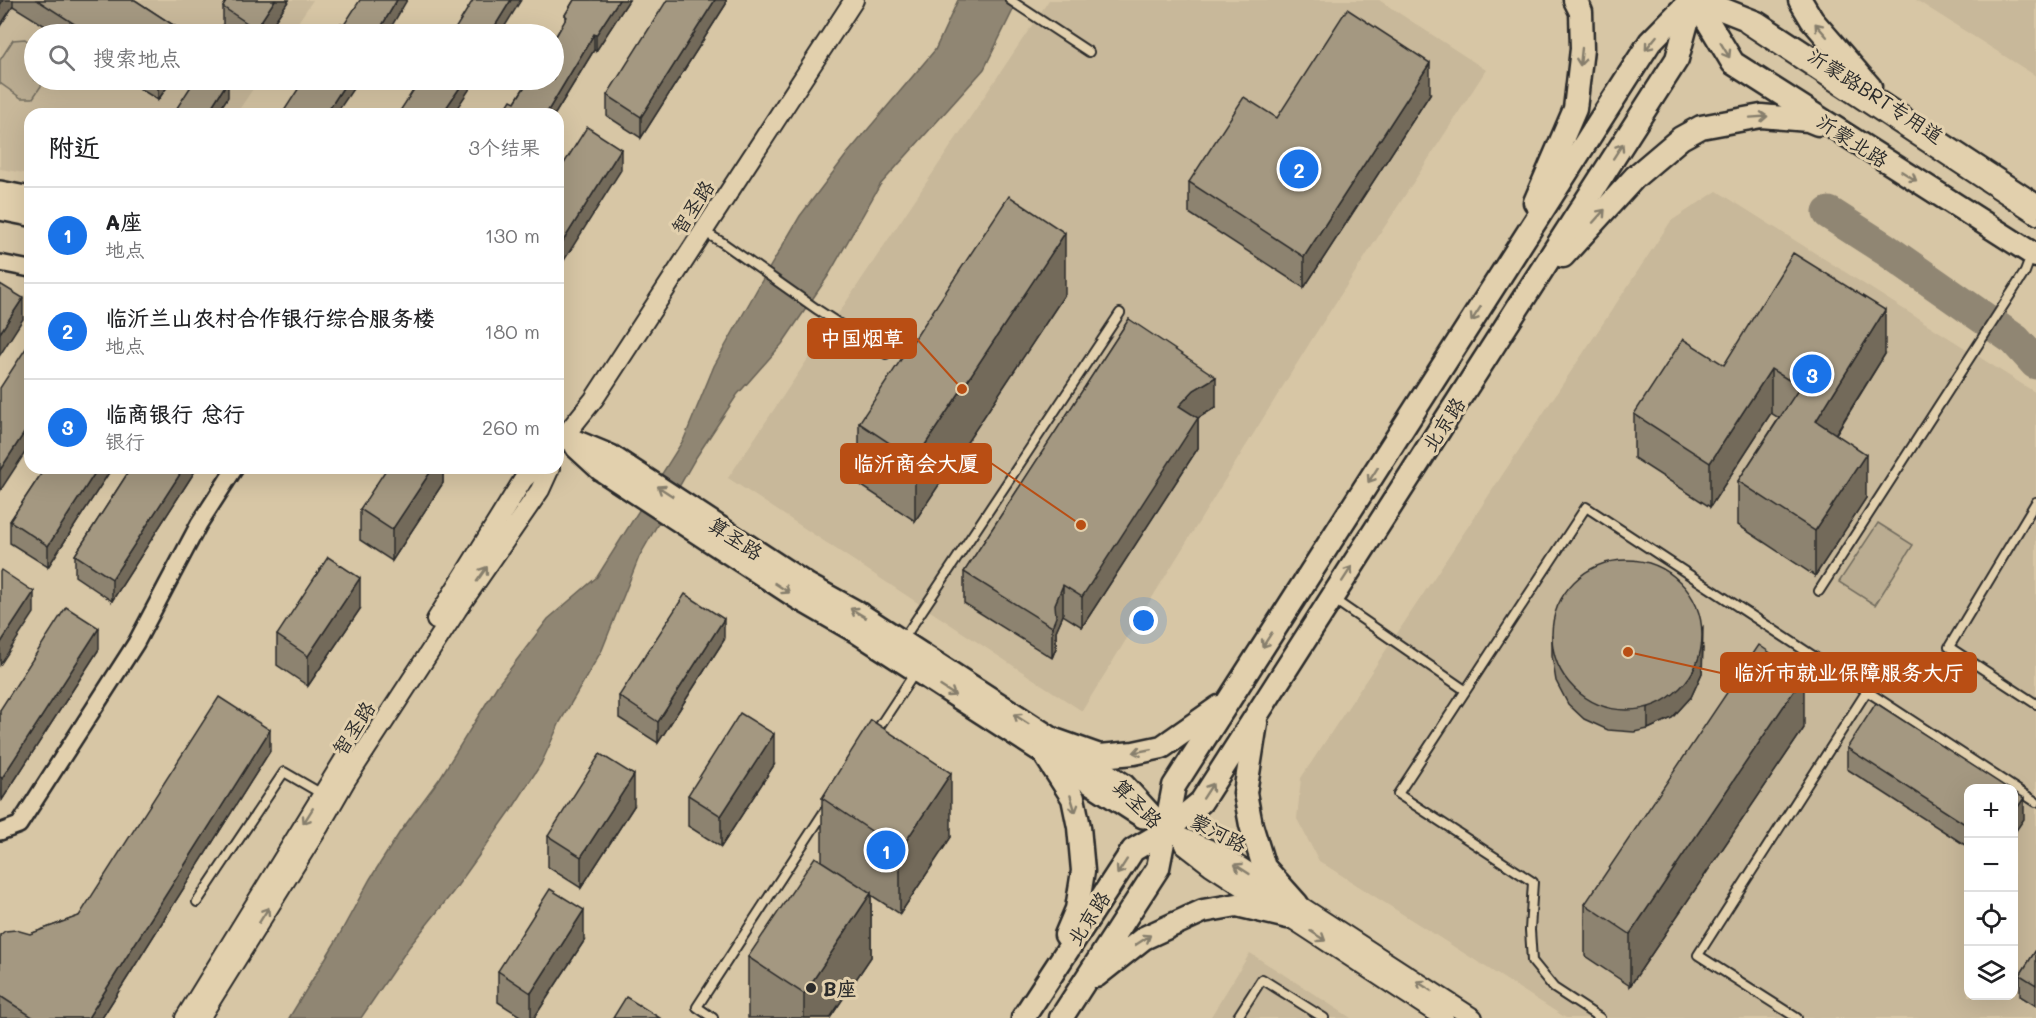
<!DOCTYPE html>
<html lang="zh">
<meta charset="utf-8">
<style>
:root{--surface:#fff;--page:#f6f6f6;--text:#202124;--muted:#757577;--line:#e0e0e0;--accent:#1a73e8}
body{margin:0;font-family:Mali,"LXGW WenKai TC",sans-serif;background:var(--page);color:var(--text)}
.controls{position:absolute;right:18px;bottom:18px;display:grid;overflow:hidden;border-radius:12px;box-shadow:0 6px 24px #0002}
.controls button{width:54px;height:54px;display:grid;place-items:center;padding:0;border:0;border-bottom:2px solid var(--line);background:var(--surface);color:var(--text);font:30px sans-serif}
.you{position:absolute;left:1144px;top:621px;width:21px;height:21px;margin:-15px;border:4px solid #fff;border-radius:50%;background:#1a73e8;box-shadow:0 0 0 9px #1a73e833}
.badge{display:grid;place-items:center;width:39px;height:39px;border-radius:50%;background:var(--accent);color:#fff;font-size:20px;font-weight:700}
.pin{position:absolute;translate:-50% -50%;border:3px solid #fff;box-shadow:0 2px 6px #0006}
.list{margin:0;padding:0;list-style:none}
h2{display:flex;justify-content:space-between;align-items:center;height:78px;margin:0;padding:0 24px;font-size:26px}
h2 small{font-size:20px;font-weight:400;color:var(--muted)}
.list li{display:grid;grid-template-columns:39px 1fr auto;gap:18px;align-items:center;box-sizing:border-box;height:96px;padding:0 24px;border-top:2px solid var(--line)}
.list b{display:block;font-size:22px;white-space:nowrap}
.list p{margin:0;font-size:20px;white-space:nowrap;color:var(--muted)}
.list em{font-size:20px;font-style:normal;color:var(--muted)}
.icon{flex:none;width:33px;height:33px;fill:none;stroke:currentColor;stroke-width:2;stroke-linecap:round;stroke-linejoin:round}
.map{position:relative;flex:none;width:2036px;height:1018px;overflow:hidden}
.search{position:absolute;background:var(--surface);box-shadow:0 6px 24px #0002;left:24px;top:24px;width:540px;height:66px;display:flex;align-items:center;gap:15px;box-sizing:border-box;padding:0 21px;border-radius:33px;color:var(--muted);font-size:22px}
.panel{position:absolute;background:var(--surface);box-shadow:0 6px 24px #0002;left:24px;top:108px;width:540px;height:366px;border-radius:18px}
.map>svg:first-child{display:block}
</style>
<div class="map">
<svg width="2036" height="1018" viewBox="0 0 2036 1018">
<rect width="100%" height="100%" fill="#d7c6a5"/>
<filter id="ink" filterUnits="userSpaceOnUse"><feTurbulence type="fractalNoise" baseFrequency=".0167" numOctaves="2"/><feDisplacementMap in="SourceGraphic" scale="12" xChannelSelector="R" yChannelSelector="G"/><feConvolveMatrix kernelMatrix="1 2 1 2 8 2 1 2 1" color-interpolation-filters="sRGB"/></filter>
<g filter="url(#ink)">
<g fill="#c8b89a" fill-rule="evenodd">
<path d="M0,0H313L290,34H34V80H259L236,114H30V174L0,169Z"/>
<path d="M1049,0H1379L1486,70L1314,336L1082,711L728,478Z"/>
<path d="M1916,0H2036V76Z"/>
<path d="M1717,191L2036,393V1018H1566L1319,861L1297,819L1301,778L1671,221ZM1968,788H2014V996H1968Z"/>
<path d="M1250,953L1351,1018H1210Z"/>
</g>
<g fill="#baac91" stroke="#726c5e" stroke-width="1.5">
<path d="M25,39L34,46V80H45L33,98H21L0,83V60L13,40Z"/>
<path d="M1878,523L1913,545L1875,605L1839,582Z"/>
</g>
<path fill="#908673" stroke="#686256" stroke-width="1.5" d="M958,0H1018L984,69L880,185L828,276L782,344L737,395L695,459L639,557L602,650L560,722L541,764L514,806L453,892L409,947L361,1018H289L336,941L370,879L400,832L440,778L497,686L548,619L597,577L684,439L714,366L760,284L800,216L847,154L935,50Z"/>
<g fill="none" stroke-linecap="round" stroke-linejoin="round">
<path stroke="#908673" stroke-width="33" d="M1829,213L1885,249L2015,340L2036,363"/>
<g stroke="#2b2b2b" stroke-width="12">
<g id="service">
<path d="M1010,0L1089,52"/>
<path d="M1744,28L2036,220"/>
<path d="M703,231L723,243L818,310L886,354"/>
<path d="M2036,502L1949,647L2036,704"/>
<path d="M1819,591L2025,272L2031,256"/>
<path d="M1333,599L1465,690"/>
<path d="M902,641L1120,313"/>
<path d="M875,733L916,671"/>
<path d="M197,902L284,772L322,794"/>
<path d="M713,1018L697,1007L826,809"/>
<path d="M1237,1018L1262,979L1324,1018"/>
<path d="M1600,1018L1554,988L1532,961L1530,930L1533,882L1398,794L1586,507L2036,802"/>
<path d="M1797,1018L1698,955L1867,691"/>
</g>
</g>
<g stroke="#2b2b2b" stroke-width="20">
<g id="minor">
<path d="M0,263L30,269"/>
<path d="M0,832L19,825L136,643L199,524L235,468"/>
</g>
</g>
<g stroke="#2b2b2b" stroke-width="22">
<g id="tertiary">
<path d="M558,444L594,399L854,0"/>
<path d="M436,620L523,480L535,468"/>
<path d="M1166,831L1219,853L1473,1018"/>
<path d="M1184,845L1211,866L1444,1018"/>
<path d="M185,1018L345,758"/>
<path d="M200,1018L319,827L346,780L457,610L540,490L550,468"/>
</g>
</g>
<g stroke="#2b2b2b" stroke-width="26">
<g id="secondary">
<path d="M0,192L30,198"/>
<path d="M0,209L30,215"/>
<path d="M558,434L611,456L808,585L857,612L1124,785L1166,831"/>
<path d="M576,447L601,470L799,599L858,633L1143,817"/>
</g>
</g>
<g stroke="#2b2b2b" stroke-width="27">
<g id="primary">
<path d="M1695,0L1733,63L2036,256"/>
<path d="M1699,0L1757,23L2036,206"/>
<path d="M1800,0L1812,20L1870,87"/>
<path d="M1535,202L1575,109L1582,49L1581,12L1575,0"/>
<path d="M1563,256L1635,177L1681,138L1701,127L1761,116L1808,120L1818,124"/>
<path d="M1256,723L1245,793L1251,825L1264,867L1297,904"/>
<path d="M1052,739L1100,756L1134,753L1162,747L1219,707"/>
<path d="M1044,753L1073,798L1079,827L1083,871L1077,909L1066,935"/>
<path d="M1096,976L1144,938L1203,911L1237,905L1288,917"/>
<path d="M1023,1018L1133,850L1166,831L1201,802L1677,59L1693,0"/>
<path d="M1061,1018L1158,868L1174,786L1650,42L1691,0"/>
</g>
</g>
<use href="#service" stroke="#e2d0ad" stroke-width="8"/>
<use href="#minor" stroke="#e2d0ad" stroke-width="15"/>
<use href="#tertiary" stroke="#e2d0ad" stroke-width="18"/>
<use href="#secondary" stroke="#e2d0ad" stroke-width="21"/>
<use href="#primary" stroke="#e2d0ad" stroke-width="22"/>
</g>
<g fill="#8d836f" stroke="#2b2b2b" stroke-width="1.5">
<path d="M0,0H135L187,34H58L13,6L0,26Z"/>
<path d="M227,0H289L266,34H233L223,28V7Z"/>
<path d="M574,0H629L596,51L594,50L555,114H502L515,102L565,21V15Z"/>
<path d="M726,0V4L641,138L607,116V95Z"/>
<path d="M126,80H172L158,100Z"/>
<path d="M1430,94L1304,288L1189,213V182Z"/>
<path d="M1065,294L915,521L859,484V423Z"/>
<path d="M1129,319L1216,407L1198,418V448L1082,627L1063,615L1056,631V648L1052,658L964,603V572Z"/>
<path d="M1885,354L1836,434L1866,498L1815,576L1738,525V481L1779,418L1771,413L1710,507L1634,458V414L1724,365Z"/>
<path d="M45,468H112L48,567L10,543V521Z"/>
<path d="M131,468H197L112,601L75,576V555Z"/>
<path d="M443,468V483L392,561L360,540V509Z"/>
<path d="M360,609L308,686L277,665V635Z"/>
<path d="M1552,635L1703,648L1702,673L1691,697L1672,718L1648,729L1634,732L1608,730L1584,719L1568,704L1556,681L1552,656Z"/>
<path d="M724,640L658,743L619,718V696Z"/>
<path d="M99,649L2,800L0,798V710Z"/>
<path d="M1804,728L1630,986L1585,956V904Z"/>
<path d="M1847,748L1968,789V847L1847,769Z"/>
<path d="M270,751L102,1018H1L0,1017V935L30,934L79,916Z"/>
<path d="M774,765L721,847L688,826V795Z"/>
<path d="M822,798L951,837L900,914L871,895V957L830,1018H748V957L822,861Z"/>
<path d="M634,806L581,888L548,867V836Z"/>
<path d="M584,941L534,1018H523L498,1002V971Z"/>
<path d="M2036,950V1006L2020,996V975Z"/>
</g>
<g fill="#736a5a" stroke="#2b2b2b" stroke-width="1.5">
<path d="M3,0H13V6L0,26V5Z"/>
<path d="M275,0H289L266,34H256V29Z"/>
<path d="M397,0H407L387,34H377Z"/>
<path d="M511,0H521L500,34H490Z"/>
<path d="M619,0H629L596,51V35Z"/>
<path d="M715,0H726V4L641,138V117Z"/>
<path d="M594,34V50L555,114H546Z"/>
<path d="M1430,63V94L1304,288V257Z"/>
<path d="M158,80H172L158,100Z"/>
<path d="M348,80H359L336,114H326Z"/>
<path d="M465,80H473L471,83V87L453,114H442Z"/>
<path d="M228,81V97L217,114H207Z"/>
<path d="M621,149V170L558,270V249Z"/>
<path d="M1065,233V294L915,521V460Z"/>
<path d="M23,298V319L0,355V333Z"/>
<path d="M1885,310V354L1816,465V421Z"/>
<path d="M1771,369V413L1710,507V463Z"/>
<path d="M1216,377V407L1198,418V448L1082,627V597L1179,406L1194,390Z"/>
<path d="M30,424V445L0,491V470Z"/>
<path d="M1866,454V498L1815,576V531Z"/>
<path d="M98,468H112L48,567V546Z"/>
<path d="M184,468H197L112,601V579Z"/>
<path d="M433,468H443V483L392,561V530Z"/>
<path d="M360,578V609L308,686V656Z"/>
<path d="M1063,585V615L1056,631V648L1052,658V627L1055,604Z"/>
<path d="M34,592V613L0,665V644Z"/>
<path d="M724,619V640L658,743V722Z"/>
<path d="M1703,627L1702,673L1691,697L1672,718L1648,729V708Z"/>
<path d="M99,628V649L2,800V778Z"/>
<path d="M1804,676V728L1630,986V934Z"/>
<path d="M270,730V751L102,1018H88Z"/>
<path d="M774,734V765L721,847V816Z"/>
<path d="M951,773V837L900,914V850Z"/>
<path d="M634,775V806L581,888V857Z"/>
<path d="M2024,798V819L2013,835V814Z"/>
<path d="M871,893V957L830,1018H804V994Z"/>
<path d="M584,910V941L534,1018H531V993Z"/>
</g>
<g fill="#a49881" stroke="#2b2b2b" stroke-width="1.5">
<path d="M37,0H135L187,34H90Z"/>
<path d="M227,0H275L256,29L223,7Z"/>
<path d="M360,0H397L377,34H333L341,23L344,25Z"/>
<path d="M473,0H511L490,34H452Z"/>
<path d="M574,0H619L596,35L594,34L546,114H502L511,100L515,102L529,80H554V40L567,17L565,15Z"/>
<path d="M667,0H715L641,117L607,95Z"/>
<path d="M1347,9L1430,63L1304,257L1189,182L1244,97L1277,118Z"/>
<path d="M195,80H227L228,81L207,114H173Z"/>
<path d="M304,80H348L326,114H282Z"/>
<path d="M420,80H465L442,114H398Z"/>
<path d="M587,127L621,149L558,249V173Z"/>
<path d="M1009,196L1065,233L915,460L859,423Z"/>
<path d="M1793,253L1885,310L1816,421L1866,454L1815,531L1738,481L1800,387L1771,369L1710,463L1634,414L1683,339L1724,365Z"/>
<path d="M0,284L23,298L0,333Z"/>
<path d="M1129,319L1216,377L1194,390L1179,406L1198,418L1082,597L1063,585L1055,604L1056,617L1052,627L964,572Z"/>
<path d="M30,342V424L0,470V388Z"/>
<path d="M45,468H98L48,546L10,521Z"/>
<path d="M131,468H184L112,579L75,555Z"/>
<path d="M387,468H433L392,530L360,509Z"/>
<path d="M328,557L360,578L308,656L277,635Z"/>
<circle cx="1627" cy="635" r="75"/>
<path d="M1,570L34,592L0,644V572Z"/>
<path d="M685,594L724,619L658,722L619,696Z"/>
<path d="M66,607L99,628L2,778L0,777V710Z"/>
<path d="M1759,645L1804,676L1630,934L1585,904Z"/>
<path d="M219,697L270,730L88,1018H34L0,996V935L5,931L16,930L30,934L79,916Z"/>
<path d="M1876,703L2009,789H1968V826L1847,748Z"/>
<path d="M740,713L774,734L721,816L688,795Z"/>
<path d="M871,720L951,773L900,850L822,798Z"/>
<path d="M600,754L634,775L581,857L548,836Z"/>
<path d="M2013,791L2024,798L2013,814Z"/>
<path d="M815,857L871,893L804,994L748,957Z"/>
<path d="M550,889L584,910L531,993L498,971Z"/>
<path d="M2036,950V985L2020,975Z"/>
<path d="M626,997L660,1018H613Z"/>
</g>
<defs><path id="oneway-shaft" d="M-6 0H5M1.5-3L5.5 0L1.5 3" fill="none" stroke-width="1.6" stroke-linecap="round" stroke-linejoin="round" transform="scale(1.5)"/></defs>
<g stroke="#867e6c">
<use href="#oneway-shaft" transform="translate(1821 30) rotate(-131)"/>
<use href="#oneway-shaft" transform="translate(1651 43) rotate(129)"/>
<use href="#oneway-shaft" transform="translate(1725 50) rotate(59)"/>
<use href="#oneway-shaft" transform="translate(1581 57) rotate(96)"/>
<use href="#oneway-shaft" transform="translate(1759 117) rotate(-4)"/>
<use href="#oneway-shaft" transform="translate(1618 151) rotate(-57)"/>
<use href="#oneway-shaft" transform="translate(1909 176) rotate(32)"/>
<use href="#oneway-shaft" transform="translate(1599 216) rotate(-48)"/>
<use href="#oneway-shaft" transform="translate(1476 314) rotate(123)"/>
<use href="#oneway-shaft" transform="translate(1373 475) rotate(123)"/>
<use href="#oneway-shaft" transform="translate(665 491) rotate(-147)"/>
<use href="#oneway-shaft" transform="translate(482 574) rotate(-55)"/>
<use href="#oneway-shaft" transform="translate(1347 574) rotate(-57)"/>
<use href="#oneway-shaft" transform="translate(782 588) rotate(33)"/>
<use href="#oneway-shaft" transform="translate(858 613) rotate(-149)"/>
<use href="#oneway-shaft" transform="translate(1267 640) rotate(123)"/>
<use href="#oneway-shaft" transform="translate(948 691) rotate(33)"/>
<use href="#oneway-shaft" transform="translate(1021 719) rotate(-147)"/>
<use href="#oneway-shaft" transform="translate(1142 751) rotate(169)"/>
<use href="#oneway-shaft" transform="translate(1208 791) rotate(-57)"/>
<use href="#oneway-shaft" transform="translate(1073 804) rotate(73)"/>
<use href="#oneway-shaft" transform="translate(308 816) rotate(122)"/>
<use href="#oneway-shaft" transform="translate(1122 867) rotate(123)"/>
<use href="#oneway-shaft" transform="translate(1242 869) rotate(-147)"/>
<use href="#oneway-shaft" transform="translate(264 915) rotate(-58)"/>
<use href="#oneway-shaft" transform="translate(1318 936) rotate(33)"/>
<use href="#oneway-shaft" transform="translate(1143 940) rotate(-33)"/>
<use href="#oneway-shaft" transform="translate(1424 986) rotate(-147)"/>
</g>
</g>
<circle fill="#2b2b2b" stroke="#e2d0ad" stroke-width="2" cx="811" cy="988" r="6"/>
<g text-anchor="middle" dominant-baseline="central" stroke-width="6" stroke-linejoin="round" paint-order="stroke">
<g font-size="20" fill="#2b2b2b" stroke="#e2d0ad">
<text transform="translate(1876 95) rotate(33)">沂蒙路BRT专用道</text>
<text transform="translate(1853 140) rotate(33)">沂蒙北路</text>
<text transform="translate(692 207) rotate(-57)">智圣路</text>
<text transform="translate(1443 424) rotate(-57)">北京路</text>
<text transform="translate(736 538) rotate(33)">算圣路</text>
<text transform="translate(353 728) rotate(-57)">智圣路</text>
<text transform="translate(1138 803) rotate(45)">算圣路</text>
<text transform="translate(1219 832) rotate(27)">蒙河路</text>
<text transform="translate(1088 918) rotate(-57)">北京路</text>
</g>
<g font-size="20" font-weight="bold" fill="#2b2b2b" stroke="#e2d0ad" text-anchor="start">
<text x="823" y="988">B座</text>
</g>
</g>
<path fill="none" stroke="#b94e14" stroke-width="2" d="M962 389L916 338M1081 525L991 463M1628 652L1721 673"/>
<g fill="#b94e14" stroke="#e2d0ad" stroke-width="2">
<circle cx="962" cy="389" r="6"/>
<circle cx="1081" cy="525" r="6"/>
<circle cx="1628" cy="652" r="6"/>
</g>
<g fill="#b94e14" stroke="#b94e14" stroke-width="2">
<rect x="808" y="319" width="108" height="39" rx="6"/>
<rect x="841" y="444" width="150" height="39" rx="6"/>
<rect x="1721" y="653" width="255" height="39" rx="6"/>
</g>
<g font-size="21" text-anchor="middle" font-weight="bold" fill="#fff">
<text x="862" y="346">中国烟草</text>
<text x="916" y="471">临沂商会大厦</text>
<text x="1849" y="680">临沂市就业保障服务大厅</text>
</g>
</svg>
<div class="controls">
<button>+</button>
<button>−</button>
<button><svg class="icon" aria-label="locate" viewBox="0 0 24 24"><circle cx="12" cy="12" r="6"/><path d="M12 2v4M12 18v4M2 12h4M18 12h4"/></svg></button>
<button><svg class="icon" aria-label="layers" viewBox="0 0 24 24"><path d="M12 4l9 5-9 5-9-5zM3 14l9 5 9-5"/></svg></button>
</div>
<div class="you"></div>
<div class="pin badge" style="left:886px;top:850px">1</div>
<div class="pin badge" style="left:1299px;top:169px">2</div>
<div class="pin badge" style="left:1812px;top:374px">3</div>
<div class="search"><svg class="icon" aria-label="search" viewBox="0 0 24 24"><circle cx="10" cy="10" r="6"/><path d="M15 15l6 6"/></svg>搜索地点</div>
<section class="panel">
<h2>附近<small>3个结果</small></h2>
<ul class="list">
<li><span class="badge">1</span><div><b>A座</b><p>地点</p></div><em>130 m</em></li>
<li><span class="badge">2</span><div><b>临沂兰山农村合作银行综合服务楼</b><p>地点</p></div><em>180 m</em></li>
<li><span class="badge">3</span><div><b>临商银行 总行</b><p>银行</p></div><em>260 m</em></li>
</ul>
</section>
</div>
